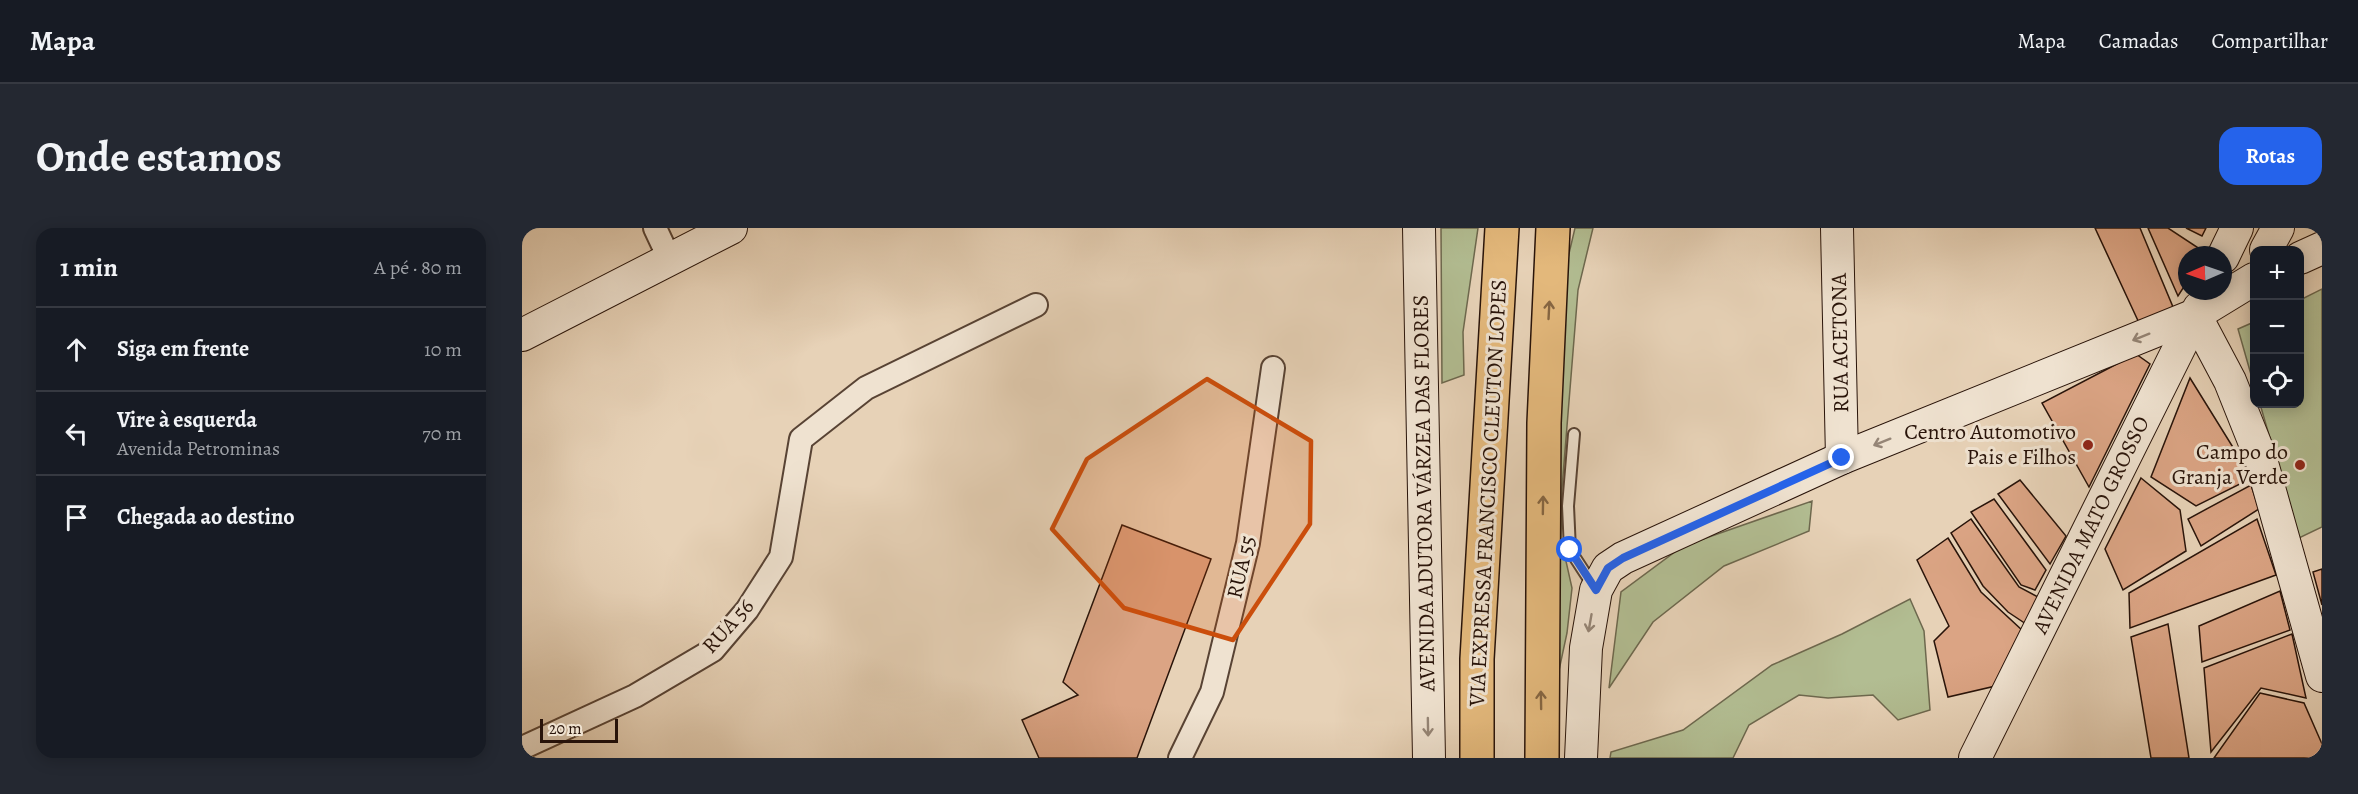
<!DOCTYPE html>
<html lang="pt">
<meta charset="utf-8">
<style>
:root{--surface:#171b24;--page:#242831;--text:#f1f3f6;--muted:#9ea1a6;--line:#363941;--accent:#2563eb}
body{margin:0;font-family:Alegreya,serif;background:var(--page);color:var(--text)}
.controls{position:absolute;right:18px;top:18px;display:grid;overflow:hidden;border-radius:12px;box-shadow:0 3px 15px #0003}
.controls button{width:54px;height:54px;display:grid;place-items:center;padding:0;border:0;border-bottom:2px solid var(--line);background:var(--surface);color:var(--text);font:30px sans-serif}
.compass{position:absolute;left:1656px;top:18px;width:54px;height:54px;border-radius:50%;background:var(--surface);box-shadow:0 3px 15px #0003;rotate:268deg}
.scale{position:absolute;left:18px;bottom:15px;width:78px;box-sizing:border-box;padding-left:6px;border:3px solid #281309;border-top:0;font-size:16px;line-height:21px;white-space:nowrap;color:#281309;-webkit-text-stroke:4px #efe2d0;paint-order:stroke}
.stop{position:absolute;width:18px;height:18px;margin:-14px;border:4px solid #2563eb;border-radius:50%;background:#fff}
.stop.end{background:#2563eb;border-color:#fff;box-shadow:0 2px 6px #0008}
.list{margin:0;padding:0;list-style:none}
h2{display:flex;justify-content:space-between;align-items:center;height:78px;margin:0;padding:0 24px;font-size:26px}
h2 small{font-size:20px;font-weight:400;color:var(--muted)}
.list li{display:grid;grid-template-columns:39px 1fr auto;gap:18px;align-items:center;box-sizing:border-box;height:84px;padding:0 24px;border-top:2px solid var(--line)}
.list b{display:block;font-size:22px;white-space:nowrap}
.list p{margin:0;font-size:20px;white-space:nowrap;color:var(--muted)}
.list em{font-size:20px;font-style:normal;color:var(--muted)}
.icon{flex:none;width:33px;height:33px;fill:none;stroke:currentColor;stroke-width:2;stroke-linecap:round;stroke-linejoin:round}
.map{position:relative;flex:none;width:1800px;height:530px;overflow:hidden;border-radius:18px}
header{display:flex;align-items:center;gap:36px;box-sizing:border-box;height:84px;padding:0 30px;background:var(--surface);border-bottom:2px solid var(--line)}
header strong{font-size:28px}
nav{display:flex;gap:33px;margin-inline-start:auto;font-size:21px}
.intro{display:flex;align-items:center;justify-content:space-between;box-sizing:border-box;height:144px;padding:0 36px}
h1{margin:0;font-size:42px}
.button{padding:15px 27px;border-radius:18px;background:var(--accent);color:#fff;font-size:21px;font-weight:700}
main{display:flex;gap:36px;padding:0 36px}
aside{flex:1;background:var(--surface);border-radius:18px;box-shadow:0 3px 15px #0003}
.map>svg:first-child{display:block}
</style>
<header>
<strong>Mapa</strong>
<nav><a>Mapa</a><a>Camadas</a><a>Compartilhar</a></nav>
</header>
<div class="intro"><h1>Onde estamos</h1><a class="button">Rotas</a></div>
<main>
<aside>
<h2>1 min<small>A pé · 80 m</small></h2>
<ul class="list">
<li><svg class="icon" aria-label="ahead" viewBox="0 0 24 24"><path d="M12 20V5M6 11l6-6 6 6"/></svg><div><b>Siga em frente</b></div><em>10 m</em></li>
<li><svg class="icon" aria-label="left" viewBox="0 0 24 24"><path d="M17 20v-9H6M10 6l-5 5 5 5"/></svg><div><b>Vire à esquerda</b><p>Avenida Petrominas</p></div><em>70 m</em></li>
<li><svg class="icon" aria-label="arrive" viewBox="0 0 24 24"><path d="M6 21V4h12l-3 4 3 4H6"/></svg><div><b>Chegada ao destino</b></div></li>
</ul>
</aside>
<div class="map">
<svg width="1800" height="530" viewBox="0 0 1800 530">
<rect width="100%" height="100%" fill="#e7d2b7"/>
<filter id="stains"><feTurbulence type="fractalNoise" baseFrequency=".00333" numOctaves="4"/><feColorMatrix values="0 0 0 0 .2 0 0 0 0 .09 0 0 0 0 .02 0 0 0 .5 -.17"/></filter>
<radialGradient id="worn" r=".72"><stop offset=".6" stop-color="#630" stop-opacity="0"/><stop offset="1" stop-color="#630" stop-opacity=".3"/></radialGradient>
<g fill="#b2bd92" stroke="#6d684e" stroke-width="1.5">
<path d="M919,0H956L941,104L942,147L920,155Z"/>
<path d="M1053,0H1071L1056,62L1040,260L1039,311L1050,360L1045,405L1030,475L1038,64Z"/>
<path d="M1800,61V299L1777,310L1738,176H1778V72Z"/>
<path d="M1732,94V157L1716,101Z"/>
<path d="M1290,273L1287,303L1202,338L1131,394L1087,460L1099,364L1161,318Z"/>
<path d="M1388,371L1402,403L1408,482L1376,492L1351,467L1306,470L1277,467L1227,497L1211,530H1088L1089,524L1161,502L1250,437L1320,406Z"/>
</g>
<g fill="#dba484" stroke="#281309" stroke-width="1.5">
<path d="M1573,0H1618L1651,79L1618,97Z"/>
<path d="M1626,0H1646L1684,25L1683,27H1665V54L1656,68Z"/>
<path d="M1664,0H1684L1680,8Z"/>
<path d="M1614,126L1628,136L1567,259L1520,175Z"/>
<path d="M1668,150L1730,250L1674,278L1629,249Z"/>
<path d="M1619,250L1658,282L1664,323L1601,362L1583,321Z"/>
<path d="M1498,252L1544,308L1528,336L1476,266Z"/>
<path d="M1729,257L1737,281L1679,318L1666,291Z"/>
<path d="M1472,271L1524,342L1513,362L1499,357L1449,284Z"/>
<path d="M1449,291L1497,359L1520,371L1507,398L1486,384L1461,358L1429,305Z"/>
<path d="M1735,291L1754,347L1608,400L1607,365Z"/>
<path d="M600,297L689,331L615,530H517L500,492L556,467L541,454Z"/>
<path d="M1426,310L1459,364L1502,404L1482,456L1426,469L1412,413L1427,398L1395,332Z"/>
<path d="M1800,341V377L1791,344Z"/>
<path d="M1758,363L1768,402L1680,434L1677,398Z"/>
<path d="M1646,396L1667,530H1629L1609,409Z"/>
<path d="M1770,406L1784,470L1739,460L1689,524L1682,440Z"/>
<path d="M1738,465L1782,475L1800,516V525L1788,530H1692Z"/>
</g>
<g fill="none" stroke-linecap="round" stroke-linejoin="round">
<g stroke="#584334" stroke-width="14">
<path id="lane" d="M1052,206L1046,278L1048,322L1072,359"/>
</g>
<g stroke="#584334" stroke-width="26">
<g id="street">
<path d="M133,0L148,32"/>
<path d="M0,520L113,468L191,422L225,382L259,329L279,211L344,160L514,77"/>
<path d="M658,530L690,464L726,315L751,140"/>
</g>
</g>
<g stroke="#281309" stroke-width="34">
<g id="secondary">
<path d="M897,0L907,530"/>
<path d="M1315,0L1320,230"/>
<path d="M1744,22L1756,0"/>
<path d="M1701,29L1715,0"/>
<path d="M1778,30L1800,20"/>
<path d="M1673,87L1708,153L1738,228L1800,448"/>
<path d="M0,107L209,0"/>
<path d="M1059,530L1064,420L1074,362L1086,340L1101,330L1320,230L1673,87L1732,51"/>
<path d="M1453,530L1677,80"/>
</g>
</g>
<g stroke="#281309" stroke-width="36">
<g id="highway">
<path d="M955,530V431L980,0"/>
<path d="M1020,530L1022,195L1031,0"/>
</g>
</g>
<use href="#lane" stroke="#efe2d0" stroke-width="10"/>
<use href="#street" stroke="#efe2d0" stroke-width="22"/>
<use href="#secondary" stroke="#efe2d0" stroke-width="32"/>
<use href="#highway" stroke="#e4b97c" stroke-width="33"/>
</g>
<defs><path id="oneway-shaft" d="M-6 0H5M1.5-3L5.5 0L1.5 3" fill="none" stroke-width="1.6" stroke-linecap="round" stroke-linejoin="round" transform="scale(1.5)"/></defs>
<g stroke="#866642">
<use href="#oneway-shaft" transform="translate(1027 82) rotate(-87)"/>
<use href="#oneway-shaft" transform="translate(1021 277) rotate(-89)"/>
<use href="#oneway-shaft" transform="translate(1019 472) rotate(-91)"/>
</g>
<g stroke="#958576">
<use href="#oneway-shaft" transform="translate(1619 109) rotate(158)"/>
<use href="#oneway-shaft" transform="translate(1360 214) rotate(158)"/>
<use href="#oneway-shaft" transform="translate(1068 395) rotate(100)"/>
<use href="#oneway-shaft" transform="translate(906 499) rotate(89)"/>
</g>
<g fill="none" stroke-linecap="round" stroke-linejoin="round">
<path stroke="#2563eb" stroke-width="8" d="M1048,322L1074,362L1086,340L1101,330L1320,230"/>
</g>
<path fill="#cb4e0c" fill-opacity="0.2" stroke="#cb4e0c" stroke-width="4.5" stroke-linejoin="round" d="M685,151L789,213L788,296L711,412L602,380L530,301L565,231Z"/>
<g fill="#8f2418" stroke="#efe2d0" stroke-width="2">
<circle cx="1566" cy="217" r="6"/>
<circle cx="1778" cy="237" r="6"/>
</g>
<g text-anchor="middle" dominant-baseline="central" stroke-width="6" stroke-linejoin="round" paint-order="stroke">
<g font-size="22" fill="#281309" stroke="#efe2d0">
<text transform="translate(1318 115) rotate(-91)">RUA ACETONA</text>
<text transform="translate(902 265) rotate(-91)">AVENIDA ADUTORA VÁRZEA DAS FLORES</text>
<text transform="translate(966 265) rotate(-87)">VIA EXPRESSA FRANCISCO CLEUTON LOPES</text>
<text transform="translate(1569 297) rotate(-64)">AVENIDA MATO GROSSO</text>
<text transform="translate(719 339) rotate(-77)">RUA 55</text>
<text transform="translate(206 398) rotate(-48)">RUA 56</text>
</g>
<g font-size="22" fill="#281309" stroke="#efe2d0" text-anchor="end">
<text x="1554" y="204">Centro Automotivo<tspan x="1554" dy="25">Pais e Filhos</tspan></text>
<text x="1766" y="224">Campo do<tspan x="1766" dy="25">Granja Verde</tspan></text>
</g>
</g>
<rect width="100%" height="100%" filter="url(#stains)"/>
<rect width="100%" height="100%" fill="url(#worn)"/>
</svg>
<div class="controls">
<button>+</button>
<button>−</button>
<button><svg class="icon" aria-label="locate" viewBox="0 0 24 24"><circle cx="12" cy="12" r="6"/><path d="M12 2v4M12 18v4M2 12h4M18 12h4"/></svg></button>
</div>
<svg class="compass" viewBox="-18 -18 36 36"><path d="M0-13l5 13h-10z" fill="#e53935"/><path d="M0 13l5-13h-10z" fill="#9ea1a6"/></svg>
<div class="scale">20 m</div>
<div class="stop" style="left:1048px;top:322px"></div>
<div class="stop end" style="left:1320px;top:230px"></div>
</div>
</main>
